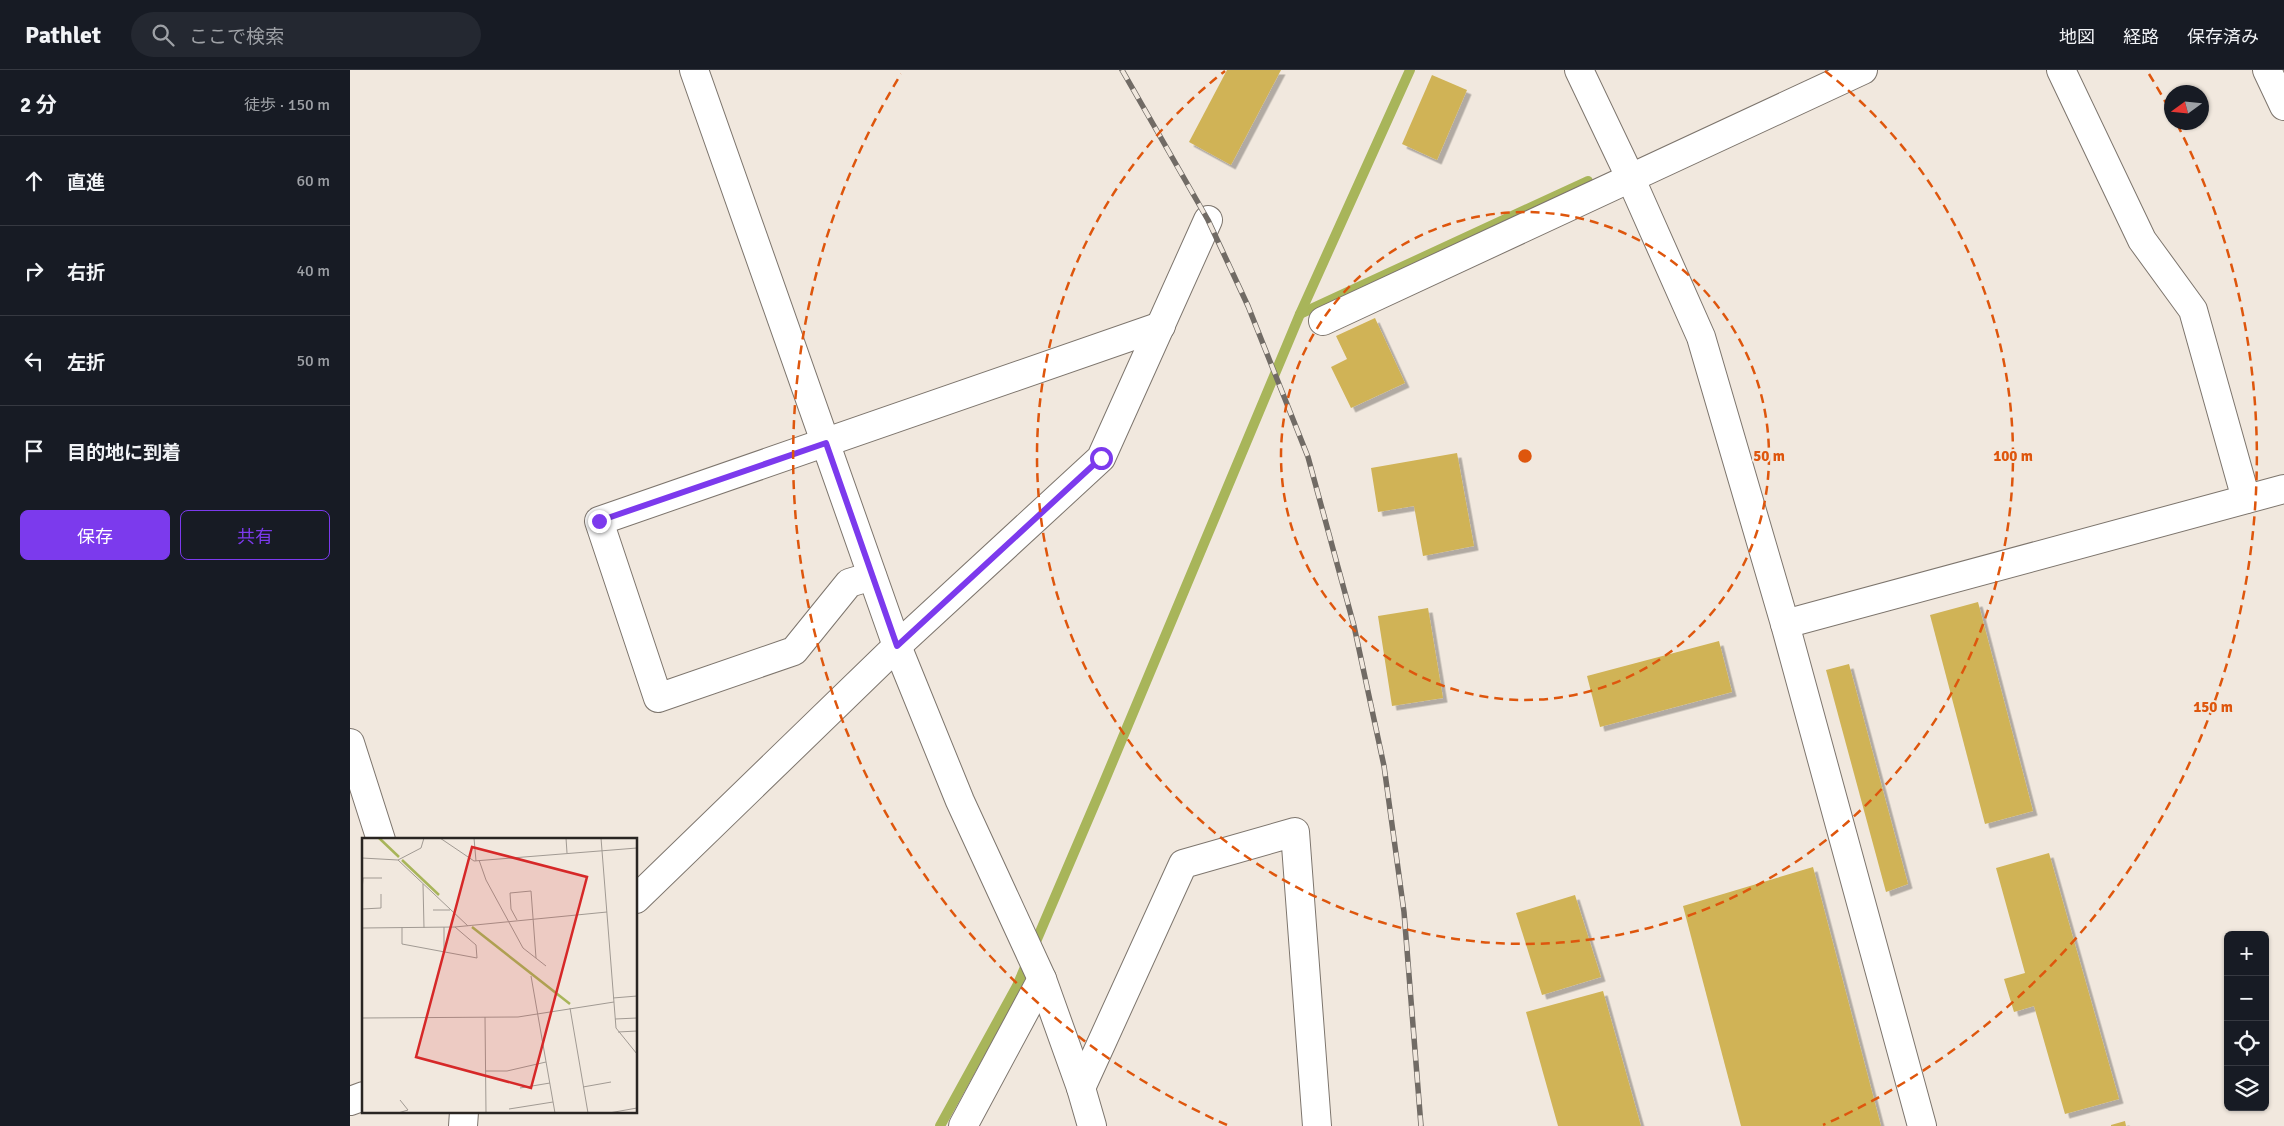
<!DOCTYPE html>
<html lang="ja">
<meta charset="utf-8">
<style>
:root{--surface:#171b24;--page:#242831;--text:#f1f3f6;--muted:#9ea1a6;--line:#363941;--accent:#7c3aed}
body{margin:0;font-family:Signika,"Noto Sans JP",sans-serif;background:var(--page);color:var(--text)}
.controls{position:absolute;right:15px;bottom:15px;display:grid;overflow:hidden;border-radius:8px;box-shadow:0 1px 4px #0004}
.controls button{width:45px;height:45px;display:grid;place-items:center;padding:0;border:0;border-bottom:1px solid var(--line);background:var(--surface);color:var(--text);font:25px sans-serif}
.compass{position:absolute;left:1814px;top:15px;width:45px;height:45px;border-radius:50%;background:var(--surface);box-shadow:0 1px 4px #0004;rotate:255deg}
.stop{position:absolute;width:15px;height:15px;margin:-11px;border:4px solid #7c3aed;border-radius:50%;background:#fff}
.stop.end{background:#7c3aed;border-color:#fff;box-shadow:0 1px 5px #0008}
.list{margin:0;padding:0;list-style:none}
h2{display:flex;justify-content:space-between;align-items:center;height:65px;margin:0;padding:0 20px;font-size:21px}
h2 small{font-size:16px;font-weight:400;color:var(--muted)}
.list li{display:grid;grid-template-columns:32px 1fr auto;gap:15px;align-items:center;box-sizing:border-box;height:90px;padding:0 20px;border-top:1px solid var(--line)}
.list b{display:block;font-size:19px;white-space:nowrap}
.list em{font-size:16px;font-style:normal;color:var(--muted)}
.actions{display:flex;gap:10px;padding:15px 20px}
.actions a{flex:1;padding:11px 0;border:1px solid var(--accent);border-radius:8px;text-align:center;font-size:18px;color:var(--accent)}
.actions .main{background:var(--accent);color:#fff}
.icon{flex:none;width:28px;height:28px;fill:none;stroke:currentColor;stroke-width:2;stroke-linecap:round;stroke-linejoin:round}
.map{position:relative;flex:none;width:1934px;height:1056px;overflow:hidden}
header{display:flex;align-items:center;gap:30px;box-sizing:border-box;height:70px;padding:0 25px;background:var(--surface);border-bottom:1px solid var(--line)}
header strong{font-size:24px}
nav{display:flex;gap:28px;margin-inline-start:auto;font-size:18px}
.search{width:350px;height:45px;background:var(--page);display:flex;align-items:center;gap:12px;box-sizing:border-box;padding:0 18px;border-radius:28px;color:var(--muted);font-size:19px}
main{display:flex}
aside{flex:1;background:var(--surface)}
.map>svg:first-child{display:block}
</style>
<header>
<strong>Pathlet</strong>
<div class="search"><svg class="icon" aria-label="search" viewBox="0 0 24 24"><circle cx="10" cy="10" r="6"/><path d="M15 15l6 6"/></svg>ここで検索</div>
<nav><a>地図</a><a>経路</a><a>保存済み</a></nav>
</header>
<main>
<aside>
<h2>2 分<small>徒歩 · 150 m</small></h2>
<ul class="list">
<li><svg class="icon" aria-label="ahead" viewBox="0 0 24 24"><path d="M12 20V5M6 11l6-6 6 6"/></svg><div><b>直進</b></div><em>60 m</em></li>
<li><svg class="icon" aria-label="right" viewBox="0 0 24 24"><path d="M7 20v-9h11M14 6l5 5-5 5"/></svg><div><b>右折</b></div><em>40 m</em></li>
<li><svg class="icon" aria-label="left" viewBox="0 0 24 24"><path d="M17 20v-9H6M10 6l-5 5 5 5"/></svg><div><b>左折</b></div><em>50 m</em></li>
<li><svg class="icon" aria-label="arrive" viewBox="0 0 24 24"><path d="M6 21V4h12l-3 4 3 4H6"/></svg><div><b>目的地に到着</b></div></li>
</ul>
<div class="actions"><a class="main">保存</a><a>共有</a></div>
</aside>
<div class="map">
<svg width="1934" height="1056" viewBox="0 0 1934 1056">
<defs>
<filter id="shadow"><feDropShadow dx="4.5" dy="4.5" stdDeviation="0" flood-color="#0004"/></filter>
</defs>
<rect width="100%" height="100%" fill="#f1e8de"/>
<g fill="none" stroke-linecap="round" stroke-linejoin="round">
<g stroke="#a8b55a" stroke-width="10">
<path d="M950,244L1238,111"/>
<path d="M590,1056L667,916L752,717L950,244L1060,0"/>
</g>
</g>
<g fill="#d0b356" filter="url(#shadow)">
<path d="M877,0H931L881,95L839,72Z"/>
<path d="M1082,5L1117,20L1087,90L1052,74Z"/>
<path d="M1025,248L1055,313L1001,338L981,297L997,289L986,266Z"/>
<path d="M1107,383L1124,476L1073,486L1064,436L1028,442L1021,398Z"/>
<path d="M1628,532L1683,741L1635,754L1580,545Z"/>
<path d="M1078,538L1093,628L1042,636L1028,546Z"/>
<path d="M1369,571L1382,622L1250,657L1237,606Z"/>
<path d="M1499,594L1558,814L1536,822L1476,600Z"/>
<path d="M1699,783L1769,1029L1715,1044L1684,936L1664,942L1654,909L1675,903L1646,798Z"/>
<path d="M1463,797L1531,1056H1391L1333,836Z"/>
<path d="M1225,825L1251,907L1192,925L1166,843Z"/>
<path d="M1253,921L1291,1056H1208L1176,942Z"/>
<path d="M1775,1051L1776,1056H1761V1055Z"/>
</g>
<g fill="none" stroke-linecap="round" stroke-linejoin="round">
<g stroke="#7d756d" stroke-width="30">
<g id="minor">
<path d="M344,0L547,576L610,731L692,909L731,1018L742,1056"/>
<path d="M1711,0L1792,170L1843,240L1896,429"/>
<path d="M1917,0L1934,36"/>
<path d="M973,251L1513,0"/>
<path d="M522,506L499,513L444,581L308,628L249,451L811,256"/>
<path d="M1435,554L1934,419"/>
<path d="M0,673L31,770"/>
<path d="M286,829L547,576L751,388L858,150"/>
<path d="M731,1018L833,794L945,762L967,1056"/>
<path d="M0,1031L14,1026"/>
<path d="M113,1056L114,1042"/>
<path d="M613,1056L692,909"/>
</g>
</g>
<g stroke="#7d756d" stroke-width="30">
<path id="tertiary" d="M1229,0L1280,107L1351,267L1435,554L1572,1056"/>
</g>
<use href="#minor" stroke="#fff" stroke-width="28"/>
<use href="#tertiary" stroke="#fff" stroke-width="28"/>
<g stroke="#716b65" stroke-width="5.5">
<path id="rail" d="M772,0L858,150L898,236L958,387L1004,556L1034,696L1054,842L1071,1056"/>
</g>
<use href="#rail" stroke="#f1e8de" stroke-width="4" stroke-dasharray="11" stroke-linecap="butt"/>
</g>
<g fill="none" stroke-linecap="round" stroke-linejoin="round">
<path stroke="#7c3aed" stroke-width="6" d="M249,451L476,373L547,576L751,388"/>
</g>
<g fill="none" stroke="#de560d" stroke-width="2.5" stroke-dasharray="9 6">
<circle cx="1175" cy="386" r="244"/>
<path d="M1475 1A488 488 0 1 1 875 1"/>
<path d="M877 1055A732 732 0 0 1 551 4M1799 4A732 732 0 0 1 1821 42M1827 54A732 732 0 0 1 1473 1055"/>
</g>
<g transform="translate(12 768)">
<rect width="275" height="275" fill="#f1e8de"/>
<path fill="none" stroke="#a8b55a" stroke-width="2.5" d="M17,0L37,19M40,22L77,57M110,89L208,166"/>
<path fill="none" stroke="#a19a93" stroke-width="1" d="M78,0L112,23L275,10M112,0L114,23M204,0L205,15M239,0L254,190L275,216M0,20L36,22L106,88M36,22L59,10L62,0M117,22L124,42L161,110L184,128M61,46L62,90M0,53L1,40H20M0,71L19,70V56M71,72H88M155,82L149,71L148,55L169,53L174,120M40,89V106L115,120L114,107L93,89M82,89V114M0,90L93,89L245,74M169,138L193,275M251,160L275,158M208,170L226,275M123,179L124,275M0,180L156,179L252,164M253,181L275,180M256,194L275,193M123,233H145L184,224M221,249L249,244M158,250L188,245M147,271L191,264M36,275L46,272L38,262M247,275L275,270"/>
<path fill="#d62828" fill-opacity="0.15" stroke="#d62828" stroke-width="2.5" d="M110,9L225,39L169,250L54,219Z"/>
<rect width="275" height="275" fill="none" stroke="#292522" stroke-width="2.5"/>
</g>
<circle cx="1175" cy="386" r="8" fill="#de560d" stroke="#f1e8de" stroke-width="2.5"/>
<g font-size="15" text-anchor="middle" font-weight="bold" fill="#de560d" stroke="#f1e8de" stroke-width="4" stroke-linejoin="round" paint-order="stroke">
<text x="1419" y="391">50 m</text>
<text x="1663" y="391">100 m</text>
<text x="1863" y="642">150 m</text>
</g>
</svg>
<div class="controls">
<button>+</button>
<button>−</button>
<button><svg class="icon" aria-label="locate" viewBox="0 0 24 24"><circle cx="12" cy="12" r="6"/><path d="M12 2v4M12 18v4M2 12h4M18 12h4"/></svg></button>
<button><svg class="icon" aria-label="layers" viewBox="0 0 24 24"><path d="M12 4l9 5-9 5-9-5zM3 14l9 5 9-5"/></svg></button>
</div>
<svg class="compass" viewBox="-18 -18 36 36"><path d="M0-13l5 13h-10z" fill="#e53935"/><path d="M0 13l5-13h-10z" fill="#9ea1a6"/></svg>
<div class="stop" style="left:751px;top:388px"></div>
<div class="stop end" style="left:249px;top:451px"></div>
</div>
</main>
